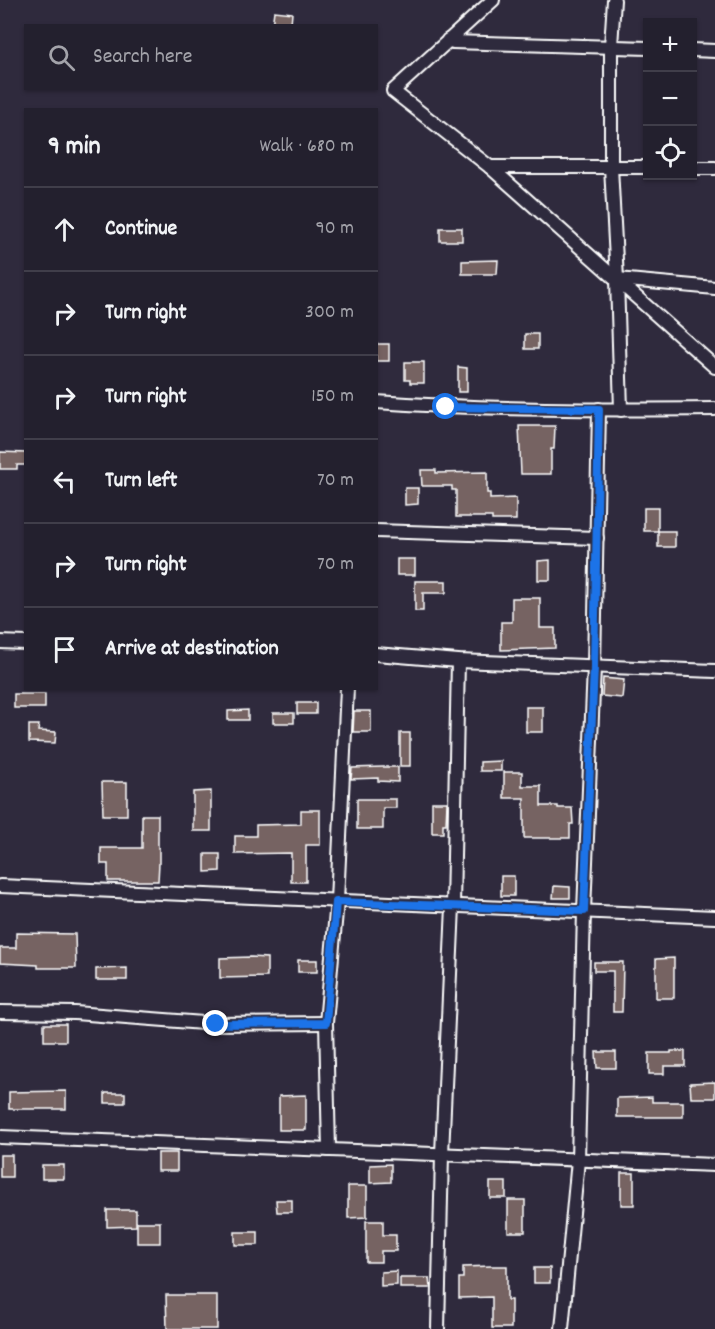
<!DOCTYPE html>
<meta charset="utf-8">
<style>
:root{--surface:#23202e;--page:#2f2d3a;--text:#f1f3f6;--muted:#a3a3aa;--line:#403e4a}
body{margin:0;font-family:Dekko,sans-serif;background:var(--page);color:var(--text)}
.controls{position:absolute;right:18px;top:18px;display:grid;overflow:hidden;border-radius:0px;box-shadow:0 2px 4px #0004}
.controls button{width:54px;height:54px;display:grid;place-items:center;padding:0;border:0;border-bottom:2px solid var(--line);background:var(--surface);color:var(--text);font:30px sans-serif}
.stop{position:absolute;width:18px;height:18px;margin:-14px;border:4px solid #1a73e8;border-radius:50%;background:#fff}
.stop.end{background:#1a73e8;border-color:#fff;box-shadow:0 2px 6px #0008}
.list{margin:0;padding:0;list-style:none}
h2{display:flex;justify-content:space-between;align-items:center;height:78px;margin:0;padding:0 24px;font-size:26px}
h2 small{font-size:20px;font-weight:400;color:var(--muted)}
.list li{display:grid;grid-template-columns:39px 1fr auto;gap:18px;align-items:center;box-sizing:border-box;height:84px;padding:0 24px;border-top:2px solid var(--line)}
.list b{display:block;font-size:22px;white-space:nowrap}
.list em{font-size:20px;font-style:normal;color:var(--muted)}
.icon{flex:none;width:33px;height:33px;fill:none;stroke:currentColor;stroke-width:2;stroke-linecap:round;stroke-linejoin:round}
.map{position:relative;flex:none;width:715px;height:1329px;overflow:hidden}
.search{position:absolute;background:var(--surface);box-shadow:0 2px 4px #0004;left:24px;top:24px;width:354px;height:66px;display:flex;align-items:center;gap:15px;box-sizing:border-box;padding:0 21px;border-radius:0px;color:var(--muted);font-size:22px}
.panel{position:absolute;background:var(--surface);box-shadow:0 2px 4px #0004;left:24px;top:108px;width:354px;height:582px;border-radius:0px}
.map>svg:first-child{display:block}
</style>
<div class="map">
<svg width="715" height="1329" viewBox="0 0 715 1329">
<rect width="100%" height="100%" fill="#2f2a3d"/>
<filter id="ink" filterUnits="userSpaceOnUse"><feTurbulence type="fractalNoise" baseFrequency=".0167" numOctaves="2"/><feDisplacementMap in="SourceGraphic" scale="12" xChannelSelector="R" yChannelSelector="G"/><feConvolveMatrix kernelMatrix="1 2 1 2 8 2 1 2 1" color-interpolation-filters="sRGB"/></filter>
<g filter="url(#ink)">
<g fill="#766362" stroke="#fff" stroke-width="1.5">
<path d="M274,11L292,13L291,24L284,23V26H272Z"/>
<rect x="440" y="228" width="22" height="13"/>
<path d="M498,260L497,274H462V261Z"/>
<rect x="525" y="334" width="13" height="15"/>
<rect x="376" y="344" width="13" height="17"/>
<path d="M405,362H424V383H410V380H405Z"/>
<path d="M458,367L467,368V392H458Z"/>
<path d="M519,426H555L554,449H551V474H521Z"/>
<path d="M0,452L26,453V465H17V469H0Z"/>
<path d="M421,470H436V473L487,472V493H490V499L516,498V520H492V517H456V490H452V486H422Z"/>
<path d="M405,488H418V504L405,505Z"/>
<rect x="644" y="508" width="14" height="23"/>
<rect x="658" y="531" width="17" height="16"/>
<rect x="397" y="559" width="18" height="16"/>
<path d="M550,560V580H538V561Z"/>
<path d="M415,581H446V593H423V611H415Z"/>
<path d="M512,598H540V628H555V648L501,650V622H512Z"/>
<path d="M603,678L624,680L622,698L602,696Z"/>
<rect x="14" y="694" width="31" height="14"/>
<rect x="297" y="703" width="19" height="11"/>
<rect x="526" y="707" width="17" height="25"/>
<path d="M248,710V720H228V711Z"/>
<path d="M354,711H371V732H353Z"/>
<rect x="273" y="713" width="21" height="10"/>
<path d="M29,725H39L38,731L56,732L55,743L29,742Z"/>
<rect x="400" y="733" width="10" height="33"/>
<path d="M501,761V771H480V762Z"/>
<path d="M383,767H398V782L378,781V778L351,779L352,768Z"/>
<path d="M504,772H522V786H541V806H558V808H572L573,824H570V838H524V798H504Z"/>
<path d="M102,782H127V815H103Z"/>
<path d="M211,791V831H193V792Z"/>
<path d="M357,799H396V808H383V829H357Z"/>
<path d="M432,802H447L446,824H443V833H432Z"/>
<path d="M301,810H320V845H306V882H291V853L235,854V836H256V825L301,824Z"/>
<path d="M142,815H158V848H159V863L158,881H108V864H101V848H142Z"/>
<path d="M205,854H220V871L205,872Z"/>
<rect x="501" y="876" width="13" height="20"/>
<path d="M554,886L570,887V898H553Z"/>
<path d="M16,933L75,934L76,968H38V965L0,963V948H16Z"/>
<path d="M251,957L267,958V977L220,978V958Z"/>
<path d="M674,958V998H656V959Z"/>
<rect x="298" y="960" width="19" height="12"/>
<path d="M594,962H623L622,1012H613V971H594Z"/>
<path d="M127,968V980H96V969Z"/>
<rect x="44" y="1024" width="22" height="17"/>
<path d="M671,1051H685V1066H664V1074H649V1053H671Z"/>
<path d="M596,1052H616V1068H597Z"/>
<path d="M715,1082V1098H691L690,1083Z"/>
<path d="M66,1091V1109H9V1092Z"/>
<rect x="105" y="1093" width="20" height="10"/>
<path d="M306,1095V1130H279V1096Z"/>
<path d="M652,1097V1102H683V1117H617V1098Z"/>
<rect x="158" y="1153" width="19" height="18"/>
<rect x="0" y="1155" width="12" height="22"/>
<path d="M391,1164V1182L370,1183V1165Z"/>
<rect x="42" y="1165" width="22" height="14"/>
<rect x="621" y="1173" width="13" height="32"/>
<rect x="490" y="1182" width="16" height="16"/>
<path d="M348,1186H367V1217L348,1218Z"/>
<path d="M276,1200H292V1212H277Z"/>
<rect x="508" y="1200" width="17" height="32"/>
<path d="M107,1210H136V1226L107,1227Z"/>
<path d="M366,1221H383V1235H396V1251H381V1262H366Z"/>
<rect x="137" y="1222" width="23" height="21"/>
<rect x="235" y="1232" width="23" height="13"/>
<path d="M492,1266H507V1300H511V1328H492V1297L459,1298V1278H463V1267Z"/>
<rect x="534" y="1268" width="16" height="15"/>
<path d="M397,1271V1285L381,1286V1272Z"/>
<path d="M400,1278H429L430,1288H400Z"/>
<path d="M166,1295H217V1329H167Z"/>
</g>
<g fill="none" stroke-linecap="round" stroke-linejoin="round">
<g stroke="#fff" stroke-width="16">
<g id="minor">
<path d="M493,0L393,91L490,167L715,367"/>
<path d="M614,0L611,46V167L617,279L621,410"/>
<path d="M448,40L453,42L648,48"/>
<path d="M692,50L715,51"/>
<path d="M490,167H648"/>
<path d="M692,168H715"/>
<path d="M617,279L715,288"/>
<path d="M376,402C489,410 602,410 715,409"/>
<path d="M376,531L597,538"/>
<path d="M0,642L26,643"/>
<path d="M376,654L458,661L715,671"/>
<path d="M0,886L715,917"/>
<path d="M0,1012L75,1013L216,1024L326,1023"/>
<path d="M0,1137L715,1165"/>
<path d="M329,1150L326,1023L337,901L347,688"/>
<path d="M438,1329L442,1154L453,906L458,661"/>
<path d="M562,1329L578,1160L584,911L594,667L599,409"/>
</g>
</g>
<use href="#minor" stroke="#2f2a3d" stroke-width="12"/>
</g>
</g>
<g fill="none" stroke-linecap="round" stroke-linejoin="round" filter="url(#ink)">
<path stroke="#1a73e8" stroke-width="8" d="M216,1024L326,1023L336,902L584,911L594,667L599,409L446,407"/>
</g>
</svg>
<div class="controls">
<button>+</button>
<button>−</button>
<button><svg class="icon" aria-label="locate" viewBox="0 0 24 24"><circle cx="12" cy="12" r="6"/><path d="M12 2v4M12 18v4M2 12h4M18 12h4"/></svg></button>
</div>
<div class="stop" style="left:446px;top:407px"></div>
<div class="stop end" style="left:216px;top:1024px"></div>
<div class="search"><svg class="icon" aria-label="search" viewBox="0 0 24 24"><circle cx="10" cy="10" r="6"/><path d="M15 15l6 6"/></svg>Search here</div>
<section class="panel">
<h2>9 min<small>Walk · 680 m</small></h2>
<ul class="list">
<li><svg class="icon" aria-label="ahead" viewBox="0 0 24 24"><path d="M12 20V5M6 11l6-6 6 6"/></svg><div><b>Continue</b></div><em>90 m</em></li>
<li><svg class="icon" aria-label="right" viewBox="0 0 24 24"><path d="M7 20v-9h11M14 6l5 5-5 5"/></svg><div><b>Turn right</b></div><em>300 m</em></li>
<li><svg class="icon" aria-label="right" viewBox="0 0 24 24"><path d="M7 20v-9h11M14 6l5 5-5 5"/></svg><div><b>Turn right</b></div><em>150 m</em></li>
<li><svg class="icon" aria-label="left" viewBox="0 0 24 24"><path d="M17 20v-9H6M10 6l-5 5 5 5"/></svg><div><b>Turn left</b></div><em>70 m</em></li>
<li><svg class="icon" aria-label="right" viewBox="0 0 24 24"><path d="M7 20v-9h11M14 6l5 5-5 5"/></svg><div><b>Turn right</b></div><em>70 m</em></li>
<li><svg class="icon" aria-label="arrive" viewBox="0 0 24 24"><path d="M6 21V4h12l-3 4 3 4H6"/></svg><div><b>Arrive at destination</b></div></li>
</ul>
</section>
</div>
